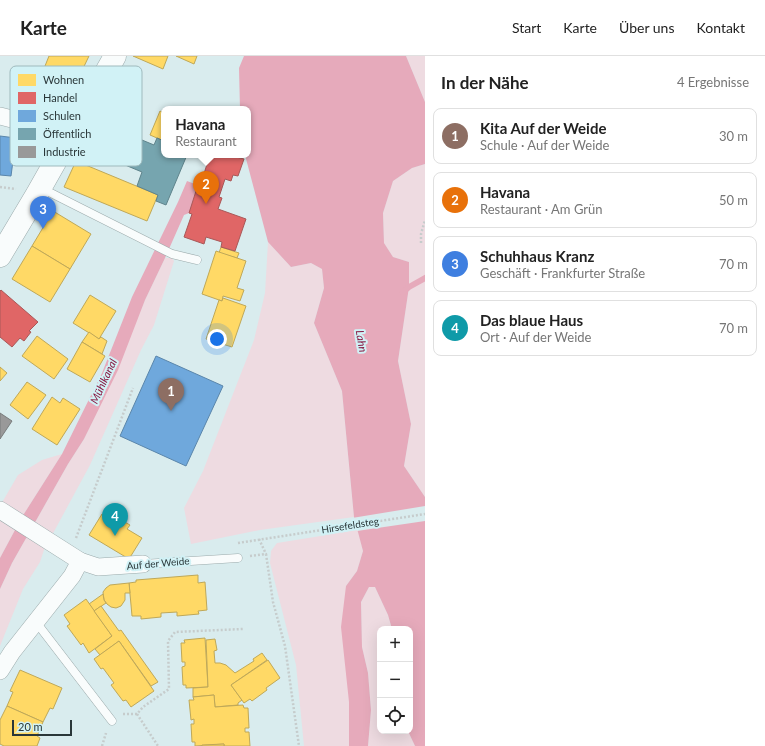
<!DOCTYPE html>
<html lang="de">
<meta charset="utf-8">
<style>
:root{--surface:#fff;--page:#f6f6f6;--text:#222;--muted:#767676;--line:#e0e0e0;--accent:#d93025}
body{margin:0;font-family:Lato,sans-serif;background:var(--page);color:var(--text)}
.controls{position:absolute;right:12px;bottom:12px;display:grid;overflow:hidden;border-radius:8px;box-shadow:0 4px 16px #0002}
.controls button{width:36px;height:36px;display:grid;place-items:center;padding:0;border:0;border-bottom:1px solid var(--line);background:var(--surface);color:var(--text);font:20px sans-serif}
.scale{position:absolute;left:12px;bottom:10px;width:60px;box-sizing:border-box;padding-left:4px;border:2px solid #2a3739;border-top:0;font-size:11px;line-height:14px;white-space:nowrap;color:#2a3739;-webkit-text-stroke:3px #d1f2f6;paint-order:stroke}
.you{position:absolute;left:217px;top:283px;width:14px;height:14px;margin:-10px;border:3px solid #fff;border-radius:50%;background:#1a73e8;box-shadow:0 0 0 6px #1a73e833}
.badge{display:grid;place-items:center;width:26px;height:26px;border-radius:50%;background:var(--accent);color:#fff;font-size:13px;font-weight:700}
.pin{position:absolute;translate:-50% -33px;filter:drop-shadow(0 1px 2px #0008)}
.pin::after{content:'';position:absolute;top:21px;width:14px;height:12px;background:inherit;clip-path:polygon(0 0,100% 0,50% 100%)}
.popup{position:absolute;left:161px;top:50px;width:90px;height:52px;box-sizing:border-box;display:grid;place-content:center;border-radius:8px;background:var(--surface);filter:drop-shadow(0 1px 3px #0005);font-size:13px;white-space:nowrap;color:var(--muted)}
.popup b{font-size:15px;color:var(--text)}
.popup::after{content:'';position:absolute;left:50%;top:100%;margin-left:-8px;border:8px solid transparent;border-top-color:var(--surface)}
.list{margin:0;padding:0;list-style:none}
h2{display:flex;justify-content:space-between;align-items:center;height:52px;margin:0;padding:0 16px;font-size:17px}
h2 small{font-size:13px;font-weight:400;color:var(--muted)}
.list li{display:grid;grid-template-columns:26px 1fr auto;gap:12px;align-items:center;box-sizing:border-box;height:56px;margin:0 8px 8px;padding:0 8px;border:1px solid var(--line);border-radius:8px}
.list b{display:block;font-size:15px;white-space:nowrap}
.list p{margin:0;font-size:13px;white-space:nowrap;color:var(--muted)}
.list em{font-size:13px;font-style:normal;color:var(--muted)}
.icon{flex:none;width:22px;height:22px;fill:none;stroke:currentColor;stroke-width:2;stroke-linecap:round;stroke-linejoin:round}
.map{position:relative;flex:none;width:425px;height:690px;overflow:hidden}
header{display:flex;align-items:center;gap:24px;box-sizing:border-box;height:56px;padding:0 20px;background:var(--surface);border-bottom:1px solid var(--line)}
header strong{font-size:19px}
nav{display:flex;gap:22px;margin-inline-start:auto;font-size:14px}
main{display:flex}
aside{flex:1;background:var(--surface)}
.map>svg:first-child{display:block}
</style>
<header>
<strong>Karte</strong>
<nav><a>Start</a><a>Karte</a><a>Über uns</a><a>Kontakt</a></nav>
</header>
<main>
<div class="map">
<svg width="425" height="690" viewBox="0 0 425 690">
<rect width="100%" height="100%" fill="#d9ecee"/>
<g fill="#eedbe1">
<path d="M406,0H425V46Z"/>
<path d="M425,108V441L404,410L411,368L398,305L409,231V206L393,201L384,187L383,157L393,125L412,112Z"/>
<path d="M268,186L291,211L311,207L322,213L324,232L314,267L342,335L354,461L260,474L191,488L184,452L203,415L254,284L265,237Z"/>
<path d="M165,202H172L174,205L154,269L141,294L90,409L44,494L40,506L23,533L0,590V533L12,507L68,408L84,383L100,349L145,244Z"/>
<path d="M62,398L22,461L0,502V450L18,419L42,404Z"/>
<path d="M358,474L363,495L357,515L346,530L349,646V690H304L296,609L270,507L271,495L277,487Z"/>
<path d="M369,531H375L388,559L392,573H380V675H408L415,690H368L371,654L368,617L362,591L361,546Z"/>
</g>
<g fill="#e6aabb">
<path d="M244,0H406L425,46V108L412,112L393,125L383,157L384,187L393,201L409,206V231L398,305L411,368L404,410L425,441V690H415L408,675H410V573H392L388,559L375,531H369L361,546L362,591L368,617L371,654L368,690H349V646L341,571L346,530L357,515L363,495L354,461L342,335L314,267L324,232L322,213L311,207L291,211L268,186L245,99H248V53H240L239,12Z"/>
<path d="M187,125L200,130L199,133L197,132L189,157L184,159L165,202L145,244L118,314L84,383L68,408L12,507L0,533V502L22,461L62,398L102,317L132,241L178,146Z"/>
</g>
<path fill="#d9ecee" d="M425,450V465L357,475L352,462Z"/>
<g fill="#ffd966" stroke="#bfa858">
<path d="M49,0H89L77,25L45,10Z"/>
<path d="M133,0H168L163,13Z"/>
<path d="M176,0H197L194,8Z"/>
<path d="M160,55L164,57V85L150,79Z"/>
<path d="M76,105L158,139L147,165L64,131Z"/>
<path d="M53,155L91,178L70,213L32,190Z"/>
<path d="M32,190L70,213L50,246L12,223Z"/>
<path d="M221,191L239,197L237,202L219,197Z"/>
<path d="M216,195L246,205L237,232L244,234L240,245L223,240L222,245L202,238Z"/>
<path d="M90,239L116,255L99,283L73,267Z"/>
<path d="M223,242L246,250L232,291L206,283L219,244L222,245Z"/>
<path d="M89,276L99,283L101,281L107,285L102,298L82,286Z"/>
<path d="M37,280L68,303L54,323L22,300Z"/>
<path d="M82,286L105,300L90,326L67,313Z"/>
<path d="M0,311L7,317L0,325Z"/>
<path d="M27,326L46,339L28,363L10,349Z"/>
<path d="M52,341L60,347L63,342L80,353L57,389L32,373Z"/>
<path d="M102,458L119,468L121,464L130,469L127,473L142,482L129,503L89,479Z"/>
<path d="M198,519V527L205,526L207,554L198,555L199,558L177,560V556L161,557V561L141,563V560H132L129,527L136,526V524Z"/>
<path d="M129,527L130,537H125V544L121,550L116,552L111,551L107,548L104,544L103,536L106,532L110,529Z"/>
<path d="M103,538L104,544L106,547L94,555L89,548Z"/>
<path d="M86,543L112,580L89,597L83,587L81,589L67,570L70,568L64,559Z"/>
<path d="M101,550L119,575L121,574L158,626L151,630L119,585L100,599L95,593L112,580L94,555Z"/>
<path d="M205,582L208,631L186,632V629H183L182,611L185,610V606H182L181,587H185L184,584Z"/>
<path d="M215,583L217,594L214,595L215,607H220L226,609L235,617L254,605L253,603L262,597L267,604L231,629L242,644L238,647V649L215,651L214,639L193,641V632L208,631L206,584Z"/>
<path d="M119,585L154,635L131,651L126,644L123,645L111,629L114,627L103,612L101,613L94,603Z"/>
<path d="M268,604L280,622L266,632L267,634L252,645L250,643L244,647L231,629Z"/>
<path d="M20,614L62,632L53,653L50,652L43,666L7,650L13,636L10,635Z"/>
<path d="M214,639L215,651L243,649L244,652H248L249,672H245V676H249L250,690H224V688L195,690V686H192L191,668H194V663L191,664L189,644H194L193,641Z"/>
<path d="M7,650L43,666L37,680L40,682L37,690H4L0,688V664Z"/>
<path d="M224,688V690H202V689Z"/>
</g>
<g fill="#e06666" stroke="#a95858">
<path d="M210,99H236V101L244,103L238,120L233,119L231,125L225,123L219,141L222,142L218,153L246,163L235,195L221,191L222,186L206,181L204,188L184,181L192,158L189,157L197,132L199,133Z"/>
<path d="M1,234L38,266L29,275L31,276L24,285L20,282L12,291L0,281V235Z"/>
</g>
<g fill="#6fa8dc" stroke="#5a86ab">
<path d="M0,80L16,82L11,120L0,119Z"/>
<path d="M156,300L223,330L186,410L120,380Z"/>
</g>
<path fill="#76a5af" stroke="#5f848c" d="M101,67L154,89L157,82L164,85V99H187L166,149L156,145L158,139L137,130L142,116L89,94Z"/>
<path fill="#999" stroke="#787c7c" d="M0,357L12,365L0,383Z"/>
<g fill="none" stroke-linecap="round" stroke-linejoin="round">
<path stroke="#e6aabb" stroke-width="6" d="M403,236L409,231L425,222"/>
<g stroke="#9baaab" stroke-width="9">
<g id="lane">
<path d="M41,132L172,198L197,204"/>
<path d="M143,508L238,502"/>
<path d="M36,566L112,665"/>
</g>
</g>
<g stroke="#9baaab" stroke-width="18">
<g id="street">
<path d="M0,60L35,69L67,85"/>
<path d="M0,454L80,505L98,511L143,508"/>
<path d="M0,615L12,596L72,520L80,505"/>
</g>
</g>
<g stroke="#9baaab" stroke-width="23">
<path id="secondary" d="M0,200L37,138L115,0"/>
</g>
<g stroke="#c6cccc" stroke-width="2.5" stroke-dasharray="2 2" stroke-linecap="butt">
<path d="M0,131L16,133"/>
<path d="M421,187V178L425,164"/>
<path d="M76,482L133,332"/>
<path d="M259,483L266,498"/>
<path d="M238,487L425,458"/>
<path d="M250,500L266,498L273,546L285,590L299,690"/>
<path d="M123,658H137L143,651L169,633L168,585L175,576L243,573"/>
<path d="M137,658L158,690"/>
<path d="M102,690L106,677"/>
</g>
<use href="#lane" stroke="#f9fcfc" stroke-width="8"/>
<use href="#street" stroke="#f9fcfc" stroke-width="17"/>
<use href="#secondary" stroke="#f9fcfc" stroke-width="22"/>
</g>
<g text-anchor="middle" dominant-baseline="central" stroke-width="4" stroke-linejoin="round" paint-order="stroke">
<g font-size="10" fill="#2a3739" stroke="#d1f2f6">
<text transform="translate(350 469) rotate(-9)">Hirsefeldsteg</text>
<text transform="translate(158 507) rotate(-5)">Auf der Weide</text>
</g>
<g font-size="11" font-style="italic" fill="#891a44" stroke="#d1f2f6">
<text transform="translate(362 285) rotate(81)">Lahn</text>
<text transform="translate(103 325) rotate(-65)">Mühlkanal</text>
</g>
</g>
<rect x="10" y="10" width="132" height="100" rx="6" fill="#d1f2f6" stroke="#9fbabd" stroke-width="1"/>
<rect x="18" y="18" width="18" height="12" fill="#ffd966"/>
<rect x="18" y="36" width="18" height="12" fill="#e06666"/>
<rect x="18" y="54" width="18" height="12" fill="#6fa8dc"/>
<rect x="18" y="72" width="18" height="12" fill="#76a5af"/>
<rect x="18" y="90" width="18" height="12" fill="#999"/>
<g font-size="11" fill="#2a3739">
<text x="43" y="28">Wohnen</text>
<text x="43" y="46">Handel</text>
<text x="43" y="64">Schulen</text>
<text x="43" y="82">Öffentlich</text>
<text x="43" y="100">Industrie</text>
</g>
</svg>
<div class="controls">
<button>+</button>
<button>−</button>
<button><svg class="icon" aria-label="locate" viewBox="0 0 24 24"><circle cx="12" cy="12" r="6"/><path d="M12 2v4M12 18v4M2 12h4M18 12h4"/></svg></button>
</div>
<div class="scale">20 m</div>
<div class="you"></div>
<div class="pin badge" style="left:171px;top:355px;background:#8d6e63">1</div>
<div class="pin badge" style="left:206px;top:148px;background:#e8710a">2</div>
<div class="popup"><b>Havana</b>Restaurant</div>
<div class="pin badge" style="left:43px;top:173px;background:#3f7fe0">3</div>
<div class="pin badge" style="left:115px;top:480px;background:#0f9aa8">4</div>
</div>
<aside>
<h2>In der Nähe<small>4 Ergebnisse</small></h2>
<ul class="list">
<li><span class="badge" style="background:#8d6e63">1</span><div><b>Kita Auf der Weide</b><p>Schule · Auf der Weide</p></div><em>30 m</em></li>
<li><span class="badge" style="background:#e8710a">2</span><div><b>Havana</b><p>Restaurant · Am Grün</p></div><em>50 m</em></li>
<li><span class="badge" style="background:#3f7fe0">3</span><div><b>Schuhhaus Kranz</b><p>Geschäft · Frankfurter Straße</p></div><em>70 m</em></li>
<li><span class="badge" style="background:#0f9aa8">4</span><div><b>Das blaue Haus</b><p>Ort · Auf der Weide</p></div><em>70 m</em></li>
</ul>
</aside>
</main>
